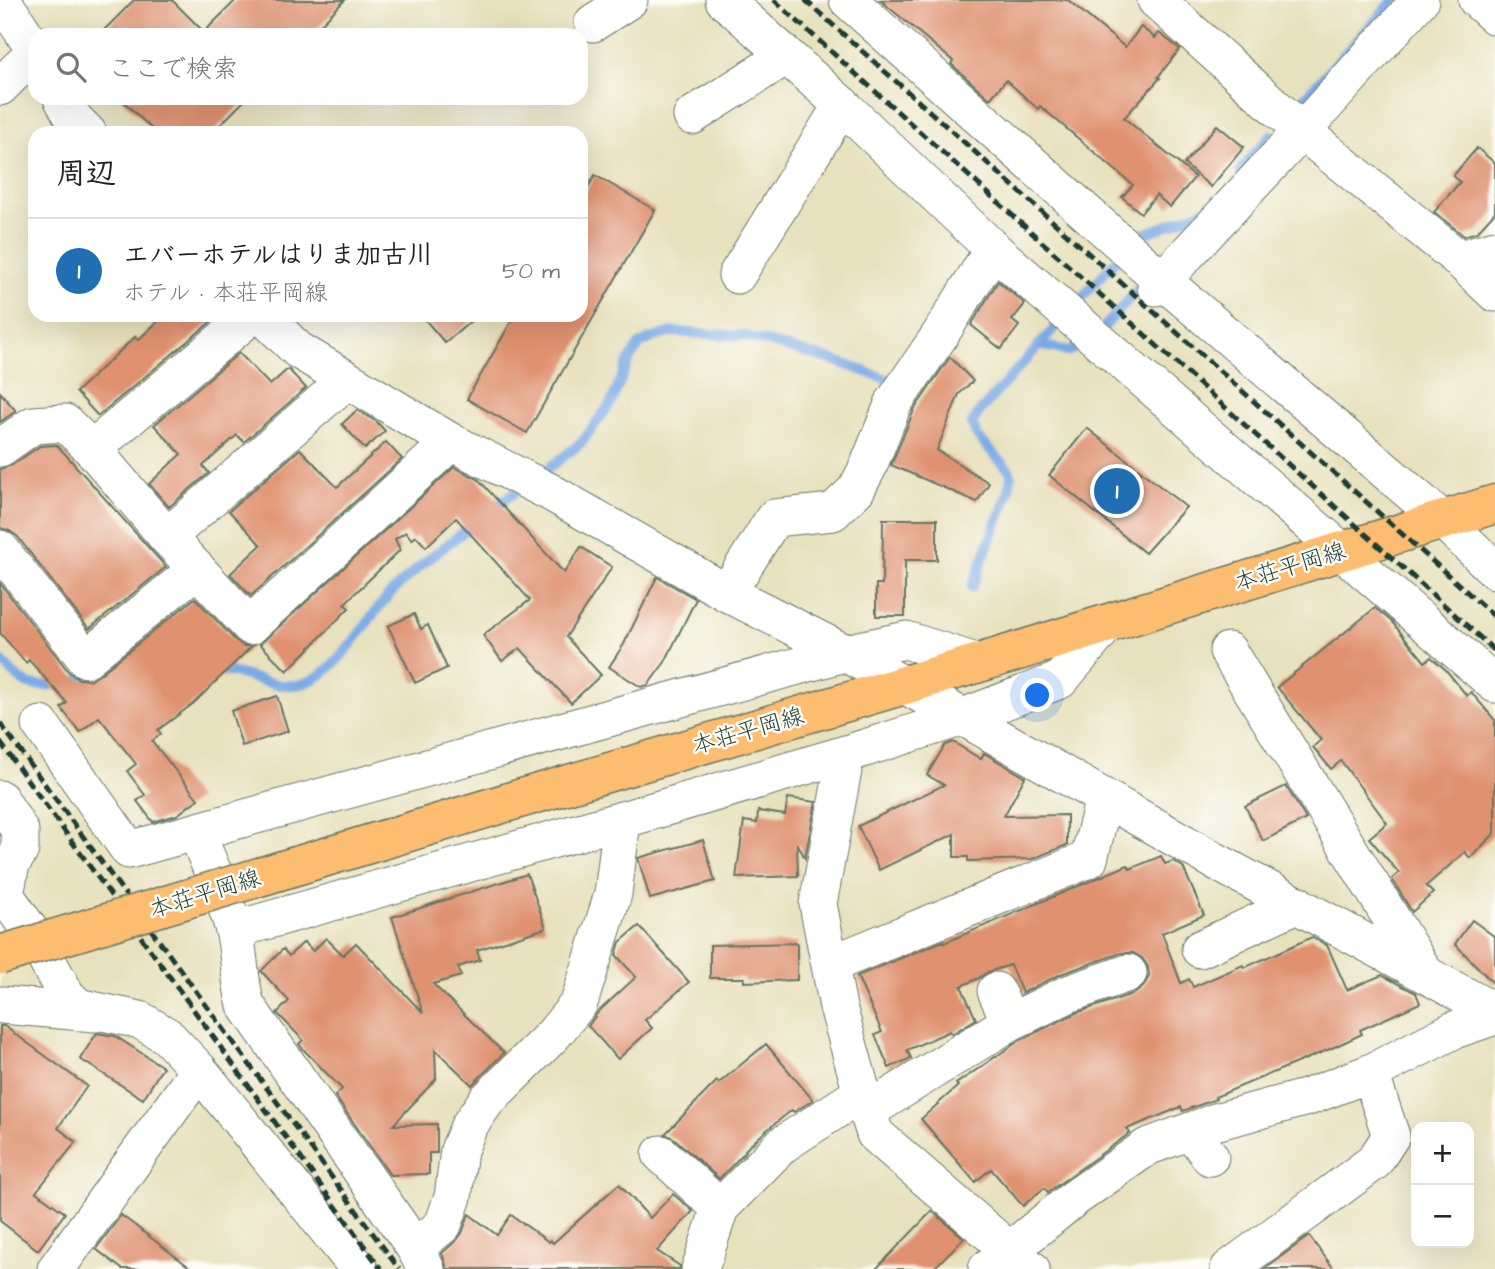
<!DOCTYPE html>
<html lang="ja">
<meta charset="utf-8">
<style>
:root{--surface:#fff;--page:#f6f6f6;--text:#222;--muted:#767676;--line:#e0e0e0;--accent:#1f6fb2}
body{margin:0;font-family:"Architects Daughter","Klee One",sans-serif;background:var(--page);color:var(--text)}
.controls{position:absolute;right:21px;bottom:21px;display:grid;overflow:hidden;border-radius:14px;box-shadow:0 7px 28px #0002}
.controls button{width:63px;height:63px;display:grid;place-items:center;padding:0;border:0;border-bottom:2px solid var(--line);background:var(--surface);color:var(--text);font:35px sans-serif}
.you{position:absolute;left:1038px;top:696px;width:24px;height:24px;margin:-18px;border:5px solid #fff;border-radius:50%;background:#1a73e8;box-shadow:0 0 0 10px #1a73e833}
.badge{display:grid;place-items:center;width:46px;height:46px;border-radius:50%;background:var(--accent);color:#fff;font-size:23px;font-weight:700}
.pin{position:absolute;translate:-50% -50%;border:4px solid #fff;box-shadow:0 2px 7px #0006}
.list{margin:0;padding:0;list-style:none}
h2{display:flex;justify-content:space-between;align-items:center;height:91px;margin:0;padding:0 28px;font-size:30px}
h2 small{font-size:23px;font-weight:400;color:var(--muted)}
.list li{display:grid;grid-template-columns:46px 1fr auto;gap:21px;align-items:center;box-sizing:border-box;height:105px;padding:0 28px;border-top:2px solid var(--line)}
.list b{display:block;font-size:26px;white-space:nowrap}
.list p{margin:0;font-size:23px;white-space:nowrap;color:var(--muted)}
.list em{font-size:23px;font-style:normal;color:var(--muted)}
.icon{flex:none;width:38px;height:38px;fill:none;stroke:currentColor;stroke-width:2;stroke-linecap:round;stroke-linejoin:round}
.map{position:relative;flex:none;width:1495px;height:1269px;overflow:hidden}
.search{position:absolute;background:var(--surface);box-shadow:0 7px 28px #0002;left:28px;top:28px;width:560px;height:77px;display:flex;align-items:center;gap:18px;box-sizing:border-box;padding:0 24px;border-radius:21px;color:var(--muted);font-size:26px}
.panel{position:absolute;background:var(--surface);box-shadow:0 7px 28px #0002;left:28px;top:126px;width:560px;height:196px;border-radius:21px}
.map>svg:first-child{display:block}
</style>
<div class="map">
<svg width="1495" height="1269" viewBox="0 0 1495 1269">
<rect width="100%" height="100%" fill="#fdfcf7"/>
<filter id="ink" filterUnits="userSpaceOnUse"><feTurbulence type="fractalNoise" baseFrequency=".0143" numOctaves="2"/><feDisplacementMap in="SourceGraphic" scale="14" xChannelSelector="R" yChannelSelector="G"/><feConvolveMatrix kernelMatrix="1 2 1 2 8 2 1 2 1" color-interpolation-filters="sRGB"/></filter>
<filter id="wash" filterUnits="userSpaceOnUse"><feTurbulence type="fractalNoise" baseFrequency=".00686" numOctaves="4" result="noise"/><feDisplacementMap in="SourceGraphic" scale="28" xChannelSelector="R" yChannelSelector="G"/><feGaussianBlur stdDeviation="1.57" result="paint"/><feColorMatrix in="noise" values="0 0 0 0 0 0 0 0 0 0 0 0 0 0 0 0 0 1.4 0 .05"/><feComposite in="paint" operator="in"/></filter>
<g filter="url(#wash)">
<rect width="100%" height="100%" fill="#e8e1bd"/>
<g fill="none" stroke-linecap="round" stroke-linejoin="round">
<g stroke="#7aaae5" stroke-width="10">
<path d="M1303,99L1394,0"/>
<path d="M1240,171L1271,135"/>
<path d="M1132,242L1137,237L1208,209"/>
<path d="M1100,332L1145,281"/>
<path d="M1038,345L1069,351L1089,343"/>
<path d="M543,473L582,442L611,403L629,360L640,344L652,338L672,332L745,336L836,361L892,381"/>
<path d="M491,510L519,489"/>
<path d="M972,587L1009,491L1011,475L1009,470L977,436L972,424L980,411L1122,253"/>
<path d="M0,660C8,667 16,677 24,682C41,693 89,676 110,675"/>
<path d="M213,671C243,669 272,691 302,684C338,675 366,619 391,593C417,567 447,544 477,522"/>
</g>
</g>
<g id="blocks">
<g fill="#df9170">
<path d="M134,0H172L204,32L236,0H345L310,35H99Z"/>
<path d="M880,0H1068L1125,47L1141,27L1155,38L1159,33L1180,49L1158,77L1160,78L1124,118L1195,177L1170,207L1156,195L1141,213L1122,197L1133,185L1040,106L1038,109L1006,80L990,99L951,64L953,61Z"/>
<path d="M120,98H247L212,133H156Z"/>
<path d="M1217,125L1244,147L1211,187L1184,164Z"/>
<path d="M1477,148L1495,163V212L1477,232L1464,236L1434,212L1460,182L1453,176Z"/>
<path d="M595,175L655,210L527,433L467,399L515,315H581V200Z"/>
<path d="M998,281L1025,304L1012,320L1019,326L1001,349L971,325Z"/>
<path d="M165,315H219L98,416L76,392L135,337L138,340Z"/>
<path d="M421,315H478L445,343Z"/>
<path d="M239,353L270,385L288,369L306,388L244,442L237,435L203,466L209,473L169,507L149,484L181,454L154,425Z"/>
<path d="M950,357L973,381L959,394L937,450L989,483L977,502L891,465L914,410Z"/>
<path d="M0,392L16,411L0,422Z"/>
<path d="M357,410L377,422L385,431L365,449L342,424Z"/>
<path d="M1087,428L1186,507L1145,553L1049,475Z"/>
<path d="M386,442L402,459L251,596L230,574L261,545L229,511L300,449L337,487Z"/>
<path d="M57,445L166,567L89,629L17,536L8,530L0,528V469L12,465L40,446Z"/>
<path d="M454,467L478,479L564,573L581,547L612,567L566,637L601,675L571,703L520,648L502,661L483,635L530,600L456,518L426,547L416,536L412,540L406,532L395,539L400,550L344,604L349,608L287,671L260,644Z"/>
<path d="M883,519H937V560H905V616H876V584H882Z"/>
<path d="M657,577L696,599L665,662L648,685L641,687L609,667L624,644Z"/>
<path d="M0,583L69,672L79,679L90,680L99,675L195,598L235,640L243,646H252L194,703L158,730L161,734L152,741L198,799L177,815L153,822L137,801L145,795L127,771L136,764L99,717L80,732L61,708L67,703L29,660L26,663L0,633Z"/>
<path d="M1375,608L1392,622L1425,662L1431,657L1446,670L1467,696L1471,692L1495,720V833L1470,858L1465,852L1426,886L1433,893L1412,912L1392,879L1399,873L1369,838L1387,823L1341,761L1331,769L1313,747L1321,740L1277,687Z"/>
<path d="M414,614L421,629L428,625L447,668L415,683L388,626Z"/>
<path d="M277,696L288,731L242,746L231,711Z"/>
<path d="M953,742L981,759L984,753L1025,777L1004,816L1067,815V845L1032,859L968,861V857H954V834L879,870L858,826L944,785L927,775L945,745Z"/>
<path d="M1286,786L1306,819L1263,841L1245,806Z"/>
<path d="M788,798L816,802L805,858L797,843L798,876L736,878L744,821L757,823L758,811L785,815Z"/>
<path d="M703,840L715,881L650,899L638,858Z"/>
<path d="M1161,856L1165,864L1173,861L1183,867L1204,915L1162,933L1181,983L1189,979L1193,987L1243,965L1244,968L1312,937L1327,945L1347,990L1382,975L1416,993L1420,1003L1360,1030L1362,1034L1330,1049L1215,1097L1216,1099L1183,1111L1181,1107L1127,1129L1130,1133L1048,1192L1044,1188L1023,1206L991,1169L975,1182L921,1119L958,1086L956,1084L1020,1040L1076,1013L1135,993L1143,987L1149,976L1148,967L1142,958L1133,953H1121L1061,974L1022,993L1010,965L988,972L979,978L961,986L976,1019L952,1034L950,1031L907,1050L911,1058L889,1068L875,1035L882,1032L857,976L943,941L944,943L1128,865L1130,869Z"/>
<path d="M527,874L546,928L477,950L480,960L458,967L461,976L433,984L504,1053L472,1085L435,1049L436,1079L393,1125L437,1124V1153H429V1174L390,1175L335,1096L342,1089L301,1047L299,1044L303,1040L277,1013L289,1001L261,971L283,949L289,956L304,942L313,951L326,938L343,955L356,943L423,1013L392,917Z"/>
<path d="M1472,920L1495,937V985L1455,944Z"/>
<path d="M639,926L689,982L645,1020L652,1028L618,1059L588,1026L598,1012L636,977L616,955L620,942Z"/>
<path d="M797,943V980L744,982V978H710V945Z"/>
<path d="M0,1026H4L87,1086L58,1128L76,1142L36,1192L65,1213L38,1250L0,1221Z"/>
<path d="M97,1033L115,1036L163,1067L143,1099L80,1059Z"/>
<path d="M766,1044L813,1100L794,1112L792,1110L767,1130L745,1150L746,1151L719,1179L675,1139L665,1134L717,1081L719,1083Z"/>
<path d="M619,1184L650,1218L673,1194L693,1211L657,1251L680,1266V1269H447L442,1253L456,1241L462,1233L469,1214L497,1235L511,1215L549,1242L550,1240L553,1243Z"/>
<path d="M932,1211L964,1238L933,1269H876Z"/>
<path d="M121,1215L192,1269H122L96,1249Z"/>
<path d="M1309,1236L1334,1269H1264Z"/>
</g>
</g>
</g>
<g filter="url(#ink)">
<use href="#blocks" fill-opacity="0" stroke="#657664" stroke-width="2"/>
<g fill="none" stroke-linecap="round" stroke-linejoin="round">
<g stroke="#657664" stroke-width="39">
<g id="minor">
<path d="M2,0L35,50"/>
<path d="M724,0L842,105L993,249L1495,684"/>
<path d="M848,0L1163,281L1443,520L1495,570"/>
<path d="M1156,0L1302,131L1459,259L1495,293"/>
<path d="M1477,0L1495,16"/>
<path d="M593,23L629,0"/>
<path d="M0,87L35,52"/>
<path d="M62,98L74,119L88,133"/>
<path d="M692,116L786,56"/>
<path d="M1459,259L1495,249"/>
<path d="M737,275L842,105"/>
<path d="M1156,287L1302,131L1420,0"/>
<path d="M252,315L92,449L167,537L250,626L451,442"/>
<path d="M262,315L298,350L451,442L550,492L727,593L845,653L963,717L1217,862L1495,1012"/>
<path d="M0,448L33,425L65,423L92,449"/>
<path d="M167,537L347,380"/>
<path d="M0,549L86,659L197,569"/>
<path d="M727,593L774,518L833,512L856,490L868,467L894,402L940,335L993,249"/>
<path d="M1228,651L1424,972"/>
<path d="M41,725L129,850L845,653L906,640L979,663"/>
<path d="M0,799L20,831V850L11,864L5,895L33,935L66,995L78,1007L140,1020L167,1036L199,1070L359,1269"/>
<path d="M197,833C209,865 225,897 234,930C240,955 239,981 246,1005L415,1248L426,1269"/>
<path d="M234,930L622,820L846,754L963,717L1060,680L1107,624"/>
<path d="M1200,949L1297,904"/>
<path d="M831,964L1089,859L1104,798"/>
<path d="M996,991L1010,1022"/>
<path d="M2,1005L95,1013"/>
<path d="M862,1093L875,1134L1031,1269"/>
<path d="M866,1112L1010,1022L1068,994L1128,973"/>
<path d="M1191,1131L1210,1157"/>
<path d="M661,1154L720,1208"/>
<path d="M415,1248L443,1225L453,1197L459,1150L469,1126L487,1100L553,1035L579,1003L613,894L622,820"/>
<path d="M56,1269L199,1070"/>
<path d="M700,1269L720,1208L782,1145L862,1093L838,1007L818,904L846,754"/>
<path d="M987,1269L1072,1200L1147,1147L1215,1122L1308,1097L1370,1073L1454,1030L1495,1016"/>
<path d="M1229,1269L1374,1162L1391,1136L1370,1073"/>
</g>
</g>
<g stroke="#657664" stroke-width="41">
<path id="major" d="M542,792L979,663L1495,504"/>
</g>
<use href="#minor" stroke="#fff" stroke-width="37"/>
<use href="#major" stroke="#fcbd6f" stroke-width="38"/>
<g stroke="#1f3d34" stroke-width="5" stroke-dasharray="10 5" stroke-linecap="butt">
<path d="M774,0L1495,651"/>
<path d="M805,0L1495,617"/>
<path d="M0,723L399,1269"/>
<path d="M0,742L381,1269"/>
</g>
<g stroke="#657664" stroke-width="41" stroke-linecap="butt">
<path id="major-bridge" d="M0,955L542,792"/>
</g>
<use href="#major-bridge" stroke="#fcbd6f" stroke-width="38"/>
</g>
</g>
<g text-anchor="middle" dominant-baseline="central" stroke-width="5" stroke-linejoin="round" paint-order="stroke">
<g font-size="23" fill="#1f3d34" stroke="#fdfcf7">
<text transform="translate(1290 567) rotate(-17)">本荘平岡線</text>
<text transform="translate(748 731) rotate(-16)">本荘平岡線</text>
<text transform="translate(205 894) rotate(-17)">本荘平岡線</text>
</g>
</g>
</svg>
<div class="controls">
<button>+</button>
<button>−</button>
</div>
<div class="you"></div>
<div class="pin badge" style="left:1117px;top:491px">1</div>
<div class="search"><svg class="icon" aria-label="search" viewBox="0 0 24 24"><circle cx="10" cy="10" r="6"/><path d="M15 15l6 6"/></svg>ここで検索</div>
<section class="panel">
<h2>周辺<small></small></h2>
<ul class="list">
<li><span class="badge">1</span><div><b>エバーホテルはりま加古川</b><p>ホテル · 本荘平岡線</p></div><em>50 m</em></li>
</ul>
</section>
</div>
